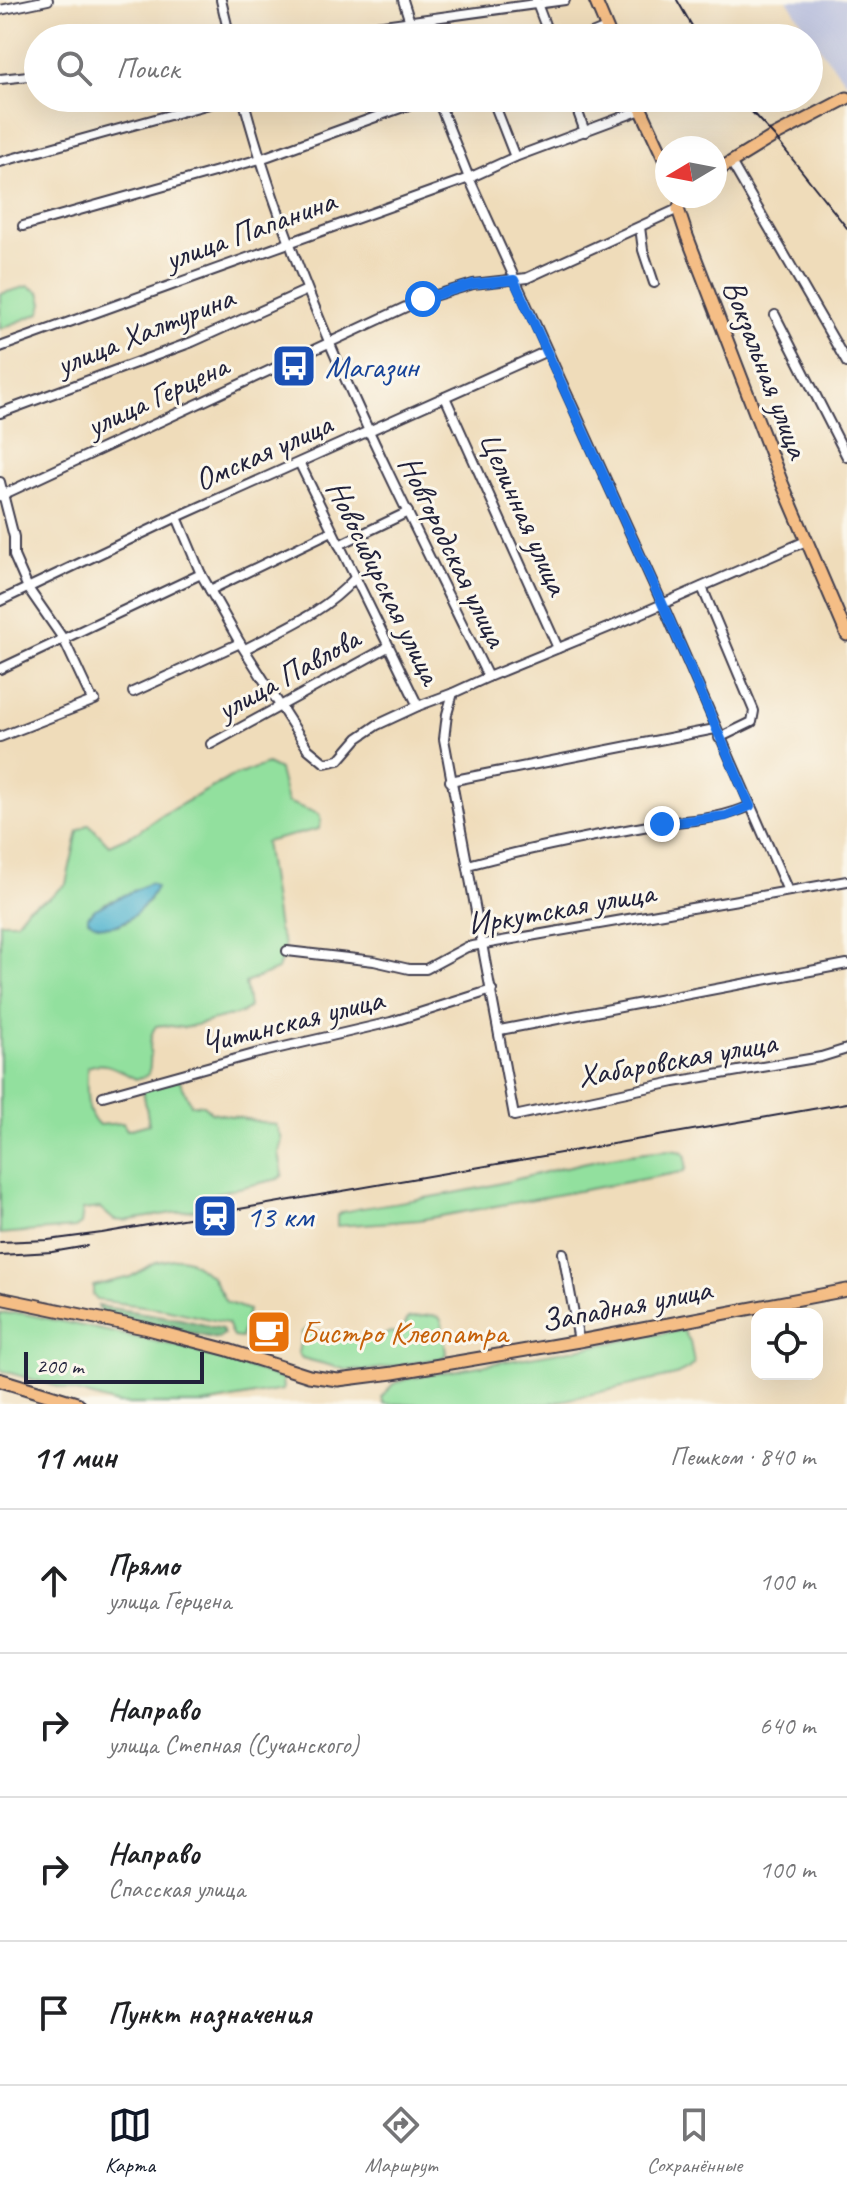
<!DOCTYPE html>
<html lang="ru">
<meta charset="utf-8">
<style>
:root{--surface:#fff;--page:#f2f2f2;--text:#202124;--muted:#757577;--line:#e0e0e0;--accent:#111827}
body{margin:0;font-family:Caveat,sans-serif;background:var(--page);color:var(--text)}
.controls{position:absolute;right:24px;bottom:24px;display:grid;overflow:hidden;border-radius:16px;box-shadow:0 8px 32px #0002}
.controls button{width:72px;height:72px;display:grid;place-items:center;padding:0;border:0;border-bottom:2px solid var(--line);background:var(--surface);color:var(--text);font:40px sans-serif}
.compass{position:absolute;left:655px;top:136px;width:72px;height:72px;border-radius:50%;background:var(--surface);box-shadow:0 8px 32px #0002;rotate:260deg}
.scale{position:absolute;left:24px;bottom:20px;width:180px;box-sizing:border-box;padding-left:8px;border:4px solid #22223b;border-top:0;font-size:22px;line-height:28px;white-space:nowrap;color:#22223b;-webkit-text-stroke:6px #fbf7ec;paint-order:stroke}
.stop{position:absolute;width:24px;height:24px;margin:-18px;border:6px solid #1a73e8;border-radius:50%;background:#fff}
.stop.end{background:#1a73e8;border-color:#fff;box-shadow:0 2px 8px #0008}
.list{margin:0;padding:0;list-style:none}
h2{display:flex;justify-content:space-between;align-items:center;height:104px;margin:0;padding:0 32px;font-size:34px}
h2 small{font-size:26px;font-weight:400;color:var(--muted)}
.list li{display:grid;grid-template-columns:52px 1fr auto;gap:24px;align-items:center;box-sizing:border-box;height:144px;padding:0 32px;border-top:2px solid var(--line)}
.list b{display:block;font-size:30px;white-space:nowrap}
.list p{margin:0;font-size:26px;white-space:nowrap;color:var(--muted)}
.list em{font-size:26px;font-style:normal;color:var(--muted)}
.icon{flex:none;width:44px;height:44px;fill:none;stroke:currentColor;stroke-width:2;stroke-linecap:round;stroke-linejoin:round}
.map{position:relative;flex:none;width:847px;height:1404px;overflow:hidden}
.search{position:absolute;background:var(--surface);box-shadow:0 8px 32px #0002;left:24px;right:24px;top:24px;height:88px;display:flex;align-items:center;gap:20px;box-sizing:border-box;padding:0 28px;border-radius:44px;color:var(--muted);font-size:30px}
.sheet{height:680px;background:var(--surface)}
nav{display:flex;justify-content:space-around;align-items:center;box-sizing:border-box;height:112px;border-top:2px solid var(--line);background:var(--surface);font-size:22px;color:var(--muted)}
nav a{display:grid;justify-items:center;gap:4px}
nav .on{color:var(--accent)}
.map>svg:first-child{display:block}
</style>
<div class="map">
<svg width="847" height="1404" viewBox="0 0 847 1404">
<rect width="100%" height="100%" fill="#fbf7ec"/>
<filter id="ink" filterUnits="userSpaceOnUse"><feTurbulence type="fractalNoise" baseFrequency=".0125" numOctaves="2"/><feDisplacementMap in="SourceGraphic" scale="16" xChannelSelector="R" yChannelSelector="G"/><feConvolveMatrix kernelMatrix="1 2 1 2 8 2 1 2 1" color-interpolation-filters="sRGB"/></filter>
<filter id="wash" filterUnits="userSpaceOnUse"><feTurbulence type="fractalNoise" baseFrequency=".006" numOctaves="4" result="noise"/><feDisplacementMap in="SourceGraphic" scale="32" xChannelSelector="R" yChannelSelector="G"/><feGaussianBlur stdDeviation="1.8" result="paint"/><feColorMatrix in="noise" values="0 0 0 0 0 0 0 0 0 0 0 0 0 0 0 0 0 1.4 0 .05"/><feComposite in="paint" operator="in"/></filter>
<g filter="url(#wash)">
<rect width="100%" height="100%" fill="#efdcba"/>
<path fill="#bdc3de" d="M787,0H847V83L824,54Z"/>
<g fill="#92e09e" stroke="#5a816c" stroke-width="2" fill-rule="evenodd">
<path d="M28,286L40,292L43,303L40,313L0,329V294Z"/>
<path d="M267,764L279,770L287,802L319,814L321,821L319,829L265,842L278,929L284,944V955L277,970L245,983L249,1007L242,1013L184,1028L164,1025L156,1026C145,1041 154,1060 148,1075L136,1079C119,1071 106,1059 87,1067C87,1085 84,1112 98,1125L123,1123L127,1130L149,1124L143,1090L179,1079L191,1104L203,1105L211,1112L276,1125L282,1139L279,1153L283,1175L278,1179L207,1195L201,1207L197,1209L124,1221L114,1220L100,1208L83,1210L81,1224L75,1228L0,1234V922H16L28,907L49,898L66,884L78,831L89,824L109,845L136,833L160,816L231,777ZM128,895L149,901L127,921L118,925L105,903Z"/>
<path d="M671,1150L683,1152L686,1157V1169L682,1172L419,1220L337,1226V1216L342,1212C394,1201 448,1197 501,1183C556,1170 614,1152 671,1150Z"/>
<path d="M180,1258L189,1260L212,1277L226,1302L248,1310L241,1338L233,1337L227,1323L165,1309L97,1300L93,1295V1286L130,1277L155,1262Z"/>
<path d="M21,1313L191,1349L282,1379L283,1390L204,1404H117L0,1370V1314Z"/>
<path d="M432,1315L439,1317L442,1322L446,1354L442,1358L364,1371L347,1370L302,1358L298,1353L302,1332L306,1329L373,1341L390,1332L401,1334L408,1318Z"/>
<path d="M683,1330L690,1342L694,1363L688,1369L676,1375L547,1404H384L382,1398L393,1384L407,1379Z"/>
</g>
<path fill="#75be85" stroke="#4c7060" stroke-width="2" d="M98,1306L176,1318L222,1329L224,1335L218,1339L102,1315Z"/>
<path fill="#50b4cf" stroke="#396b85" stroke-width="2" d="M150,883L156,887C144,911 115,939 88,920V916L95,909Z"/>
</g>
<g filter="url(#ink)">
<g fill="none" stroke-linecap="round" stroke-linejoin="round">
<g stroke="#413e4e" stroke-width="12">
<g id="minor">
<path d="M221,0L230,38"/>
<path d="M403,0L415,38"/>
<path d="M536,1L550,38"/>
<path d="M0,10L48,0"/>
<path d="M289,38L565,0"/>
<path d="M582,38L606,28"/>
<path d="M0,79L38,75"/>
<path d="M243,98C297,301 397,489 488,677L453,693L447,714L444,739L514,1116L674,1082L821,1057L847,1049"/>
<path d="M437,98L469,178L662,603L788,891"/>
<path d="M492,98L515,157"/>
<path d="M573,98L585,132"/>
<path d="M0,162L231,98"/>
<path d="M731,162L847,363"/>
<path d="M23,226L260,159L428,98"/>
<path d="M640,227L643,250L654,283"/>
<path d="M775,315L847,457"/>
<path d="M0,347L469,178L515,157L641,110"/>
<path d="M445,397L558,648"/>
<path d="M0,413L192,342L307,290"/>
<path d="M0,482L14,537V556L28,588L64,640L92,700"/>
<path d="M0,496L423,299L473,284L527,278L678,209"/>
<path d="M177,517L201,574L240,643L308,749L325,763L339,760L358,738L377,725L418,706L300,464"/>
<path d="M339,545L408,512"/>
<path d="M702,587L754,711L752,722L719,738"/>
<path d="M210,590L332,531"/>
<path d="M0,601L177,517L547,351"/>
<path d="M245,649C283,629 325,612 354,579"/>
<path d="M0,669L201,574"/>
<path d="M488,677L617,624L806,541"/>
<path d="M133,692L240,643"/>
<path d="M418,706L453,693"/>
<path d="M0,737L95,700"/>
<path d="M211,744L388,647"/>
<path d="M450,781L715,729"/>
<path d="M468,865C530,848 591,836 654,825C689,819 716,821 750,806"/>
<path d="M287,951L374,961L409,969H426L467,947L847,881"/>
<path d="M500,1030L847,964"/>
<path d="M103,1096L254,1054L391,1022L492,990"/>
<path d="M563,1253L579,1341"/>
</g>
</g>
<g stroke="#413e4e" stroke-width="15">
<g id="major">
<path d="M595,0L611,38"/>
<path d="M636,98L667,165"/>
<path d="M715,172L774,136L847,98"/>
<path d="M684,196L678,209L687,236L782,483L847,635"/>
<path d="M0,1298L144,1328L228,1350L309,1376L338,1380L393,1373L579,1341L847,1290"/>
</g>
</g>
<g stroke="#413e4e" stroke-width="16">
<path id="highway" d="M0,1380L78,1404"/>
</g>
<use href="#minor" stroke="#fff" stroke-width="8"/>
<use href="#major" stroke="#f5be86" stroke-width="11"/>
<use href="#highway" stroke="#f5be86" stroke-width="12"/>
<g stroke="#22223b" stroke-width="2">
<path d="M677,0L699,38"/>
<path d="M739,98L774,136L847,228"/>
<path d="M0,1242L48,1240L102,1233L847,1103"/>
<path d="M0,1255L52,1252L87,1246"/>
</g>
</g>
</g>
<g fill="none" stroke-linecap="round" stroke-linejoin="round" filter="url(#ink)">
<path stroke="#1a73e8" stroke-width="10" d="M423,299L473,284L514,280L662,603L750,806L726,816L662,824"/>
</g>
<defs>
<g id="bus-square" transform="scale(2.3)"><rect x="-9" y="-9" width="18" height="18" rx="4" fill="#1a4fb4" stroke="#fbf7ec"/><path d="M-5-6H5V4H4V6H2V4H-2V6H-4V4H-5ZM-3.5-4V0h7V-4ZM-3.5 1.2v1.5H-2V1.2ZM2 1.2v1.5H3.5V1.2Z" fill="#fff"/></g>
<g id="station-square" transform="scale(2.3)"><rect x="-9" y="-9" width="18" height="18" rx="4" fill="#1a4fb4" stroke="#fbf7ec"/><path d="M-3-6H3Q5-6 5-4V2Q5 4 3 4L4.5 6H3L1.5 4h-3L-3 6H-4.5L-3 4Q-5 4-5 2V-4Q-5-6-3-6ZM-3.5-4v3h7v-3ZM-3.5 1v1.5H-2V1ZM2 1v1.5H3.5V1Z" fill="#fff"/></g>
<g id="cafe-square" transform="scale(2.3)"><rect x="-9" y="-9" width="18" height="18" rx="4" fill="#e8710a" stroke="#fbf7ec"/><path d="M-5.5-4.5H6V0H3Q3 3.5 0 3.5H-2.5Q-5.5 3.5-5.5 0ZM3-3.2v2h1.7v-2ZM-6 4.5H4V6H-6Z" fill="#fff"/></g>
</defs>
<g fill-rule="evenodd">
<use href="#bus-square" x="294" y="366"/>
<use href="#station-square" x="215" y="1216"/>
<use href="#cafe-square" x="269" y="1332"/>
</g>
<g text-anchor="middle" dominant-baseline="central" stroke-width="6" stroke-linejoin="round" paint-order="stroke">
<g font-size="32" fill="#22223b" stroke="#fbf7ec">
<text transform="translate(250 230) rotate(-20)">улица Папанина</text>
<text transform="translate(145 331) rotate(-22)">улица Халтурина</text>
<text transform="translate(766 369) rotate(69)">Вокзальная улица</text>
<text transform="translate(157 396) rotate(-25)">улица Герцена</text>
<text transform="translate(263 452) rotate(-24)">Омская улица</text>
<text transform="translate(524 513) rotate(66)">Целинная улица</text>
<text transform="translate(453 551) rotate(64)">Новгородская улица</text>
<text transform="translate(384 582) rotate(64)">Новосибирская улица</text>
<text transform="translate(288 674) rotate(-29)">улица Павлова</text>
<text transform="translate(561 908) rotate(-10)">Иркутская улица</text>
<text transform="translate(292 1021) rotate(-14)">Читинская улица</text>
<text transform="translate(677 1059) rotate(-10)">Хабаровская улица</text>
<text transform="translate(626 1305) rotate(-11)">Западная улица</text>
</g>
<g font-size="32" fill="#164399" stroke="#fbf7ec" text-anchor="start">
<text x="325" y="366">Магазин</text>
<text x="246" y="1216">13 км</text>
</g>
<g font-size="32" fill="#c56008" stroke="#fbf7ec" text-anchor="start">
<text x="300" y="1332">Бистро Клеопатра</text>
</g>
</g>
</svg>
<div class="controls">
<button><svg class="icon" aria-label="locate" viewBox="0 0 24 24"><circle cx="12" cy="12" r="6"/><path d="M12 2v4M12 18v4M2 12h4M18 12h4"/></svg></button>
</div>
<svg class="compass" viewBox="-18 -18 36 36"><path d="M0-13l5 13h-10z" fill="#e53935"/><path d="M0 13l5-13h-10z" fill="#757577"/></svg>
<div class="scale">200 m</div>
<div class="stop" style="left:423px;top:299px"></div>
<div class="stop end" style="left:662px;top:824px"></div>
<div class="search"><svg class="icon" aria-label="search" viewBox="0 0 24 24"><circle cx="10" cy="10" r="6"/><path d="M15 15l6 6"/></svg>Поиск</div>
</div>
<section class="sheet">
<h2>11 мин<small>Пешком · 840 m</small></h2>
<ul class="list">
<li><svg class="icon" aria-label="ahead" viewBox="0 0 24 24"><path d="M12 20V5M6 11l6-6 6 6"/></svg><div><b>Прямо</b><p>улица Герцена</p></div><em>100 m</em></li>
<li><svg class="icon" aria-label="right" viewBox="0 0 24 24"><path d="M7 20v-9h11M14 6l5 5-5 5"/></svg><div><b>Направо</b><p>улица Степная (Сучанского)</p></div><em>640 m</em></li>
<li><svg class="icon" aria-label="right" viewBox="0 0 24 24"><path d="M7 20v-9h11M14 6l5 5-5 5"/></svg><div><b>Направо</b><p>Спасская улица</p></div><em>100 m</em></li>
<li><svg class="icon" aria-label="arrive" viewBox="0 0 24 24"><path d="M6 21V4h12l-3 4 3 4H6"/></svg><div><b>Пункт назначения</b></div></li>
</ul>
</section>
<nav>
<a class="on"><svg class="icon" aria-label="map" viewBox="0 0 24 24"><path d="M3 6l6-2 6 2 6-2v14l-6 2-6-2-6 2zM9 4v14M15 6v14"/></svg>Карта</a>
<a><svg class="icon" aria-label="directions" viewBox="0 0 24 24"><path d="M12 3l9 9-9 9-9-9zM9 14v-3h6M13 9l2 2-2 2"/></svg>Маршрут</a>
<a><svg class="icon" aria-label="saved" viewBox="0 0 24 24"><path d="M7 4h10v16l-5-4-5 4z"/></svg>Сохранённые</a>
</nav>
